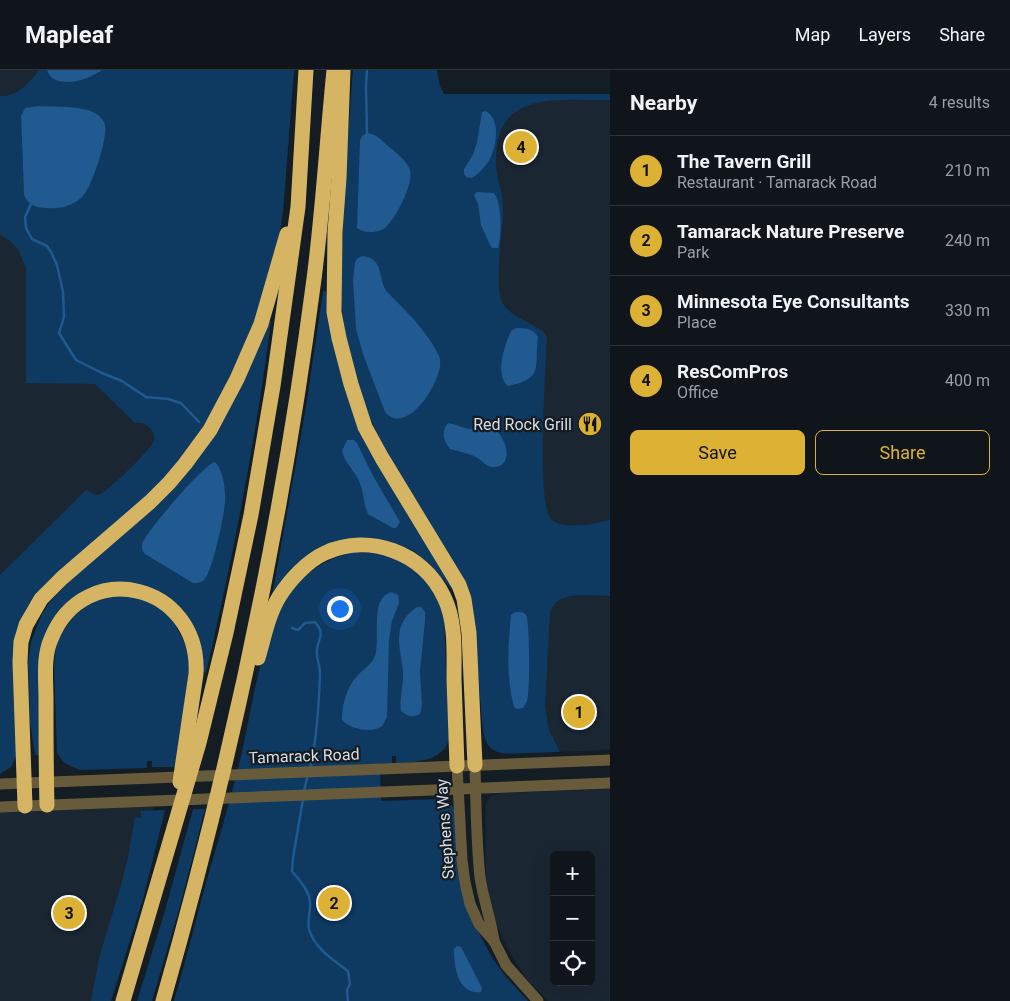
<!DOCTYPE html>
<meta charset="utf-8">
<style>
:root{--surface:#0f151b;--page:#1d2228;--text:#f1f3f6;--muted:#9b9fa3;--line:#2f343a;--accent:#ddb133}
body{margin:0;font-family:Roboto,sans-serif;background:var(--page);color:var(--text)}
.controls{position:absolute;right:15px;bottom:15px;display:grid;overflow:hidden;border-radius:8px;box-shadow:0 5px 20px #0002}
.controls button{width:45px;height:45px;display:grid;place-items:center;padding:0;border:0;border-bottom:1px solid var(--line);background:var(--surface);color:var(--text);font:25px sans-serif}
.you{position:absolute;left:339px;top:538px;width:18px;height:18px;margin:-12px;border:4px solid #fff;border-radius:50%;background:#1a73e8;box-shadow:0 0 0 8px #1a73e833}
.badge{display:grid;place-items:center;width:32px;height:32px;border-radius:50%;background:var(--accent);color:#111;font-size:16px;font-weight:700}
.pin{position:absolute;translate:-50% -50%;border:2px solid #fff;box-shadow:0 1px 5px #0006}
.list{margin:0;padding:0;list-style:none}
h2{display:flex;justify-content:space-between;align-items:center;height:65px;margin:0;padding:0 20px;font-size:21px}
h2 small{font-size:16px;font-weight:400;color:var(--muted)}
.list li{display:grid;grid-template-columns:32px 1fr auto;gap:15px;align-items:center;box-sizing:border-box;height:70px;padding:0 20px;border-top:1px solid var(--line)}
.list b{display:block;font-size:19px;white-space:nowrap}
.list p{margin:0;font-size:16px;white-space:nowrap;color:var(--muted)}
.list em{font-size:16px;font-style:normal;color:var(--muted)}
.actions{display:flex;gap:10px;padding:15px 20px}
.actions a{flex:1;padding:11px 0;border:1px solid var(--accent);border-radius:8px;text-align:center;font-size:18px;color:var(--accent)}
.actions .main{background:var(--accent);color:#111}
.icon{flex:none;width:28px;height:28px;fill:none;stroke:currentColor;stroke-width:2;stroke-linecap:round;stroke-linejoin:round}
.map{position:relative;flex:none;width:610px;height:931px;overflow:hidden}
header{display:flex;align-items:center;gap:30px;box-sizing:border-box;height:70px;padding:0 25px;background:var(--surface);border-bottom:1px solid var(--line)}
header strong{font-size:24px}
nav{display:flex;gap:28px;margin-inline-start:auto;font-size:18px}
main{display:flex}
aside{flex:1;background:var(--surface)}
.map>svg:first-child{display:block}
</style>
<header>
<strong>Mapleaf</strong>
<nav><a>Map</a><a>Layers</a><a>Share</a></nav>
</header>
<main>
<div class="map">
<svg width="610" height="931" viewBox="0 0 610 931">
<rect width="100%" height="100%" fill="#141c24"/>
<g fill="#1a2632" fill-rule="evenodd">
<path d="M0,0H294L283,142L276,186L84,482L54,505L38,522L18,560L16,686L11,697L0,704Z"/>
<path d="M610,24V680L502,684L491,679L485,670L476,579L342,238L399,25Z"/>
<path d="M610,719V931H548L527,909L516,893L505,873L493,846L486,815L485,736L490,727L499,723ZM554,785H591V912H554Z"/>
<path d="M154,736L153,741L165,740L143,829L111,931H0V742Z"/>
</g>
<g fill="#0e3960" fill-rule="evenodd">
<path d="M39,0H47V3L94,6L102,0H294L283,142L276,186L267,224L215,341L164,410L84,482L50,509L31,532L16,686L11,697L0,704V505L86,420L95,425C98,425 99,425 102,423C110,419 151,379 154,371C155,365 153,361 149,357C145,353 141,352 135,353L95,314L26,313V198L18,179L9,170L0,165V26C16,27 30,13 39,0ZM38,36L86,40L91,42L105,55C106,66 101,78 98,89C88,128 77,144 34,136L26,129L24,122L21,46C24,37 29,37 38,36Z"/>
<path d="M353,0H437L440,16L444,24H610V30C559,31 494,19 496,92C496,104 500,114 502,125C503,132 503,138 503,145C502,165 495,211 501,229C508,250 540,253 547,267C546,296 536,433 551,449C561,460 598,455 610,449V526C590,526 557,519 550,543L545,637L549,660L560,682C548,682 537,683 525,683C504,684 487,686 483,661L473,549L379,367L365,337L345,263L342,238L341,199L346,92Z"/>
<path d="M323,221H326L339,289L456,518L452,520C438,503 422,482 399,475C384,471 361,473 345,472L272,526L306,337Z"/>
<path d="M268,250L271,251C256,369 233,486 206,603L202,601L198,571L133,515L57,546L39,685H35L30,652L28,592L31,572L41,546L49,533L82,498L166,420Z"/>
<path d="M356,482L389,484L427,508L444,545L449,670C441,692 416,692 396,693V686H392V693H380L381,731L441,729C447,730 451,733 454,739L472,850L493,889L506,907L528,931H174C187,886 198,841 211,795C222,759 232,723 241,686C252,638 260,574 284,533C300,505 325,487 356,482Z"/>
<path d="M110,526H135L169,543L191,585L176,697H152V691H147V698L79,700L64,693L57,683L54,594L57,570L72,548L88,534Z"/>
<path d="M193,739H205L180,836L152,931H137L164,844Z"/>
<path d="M165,740L143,829L111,931H91L99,888L121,815L128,787L135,748H141V741Z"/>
</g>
<g fill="#205a90">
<path d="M47,0H102C90,10 53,21 47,0Z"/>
<path d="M38,36C54,37 85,35 98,45C101,48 104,51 105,55C108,67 92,118 82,127C72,137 59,139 46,138C36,138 28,135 24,125L21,46L25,38Z"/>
<path d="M485,41C500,47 497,72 492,84C488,94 481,102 472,108L466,107L464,104V99L473,85L477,72L482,42Z"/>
<path d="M367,63C377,64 382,71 389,77C398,84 406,90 410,100C414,113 396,148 386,157C380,163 364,164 357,158L360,71L362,66Z"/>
<path d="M477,122L494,123C502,133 502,166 498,178H493L491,177L481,155L478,134L474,125Z"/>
<path d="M363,186C385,190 377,207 387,222C404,239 420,254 433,275C435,279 439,284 440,289C444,310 406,368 385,342L363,284L356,259L353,210L355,192L358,188Z"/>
<path d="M516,258C525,258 533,258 538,267C534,296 545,309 508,316C494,305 505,274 511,261Z"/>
<path d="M448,353C456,354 464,359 471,359C480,358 486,355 494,359C507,367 515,398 492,397C486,396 484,393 479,389C470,383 460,382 450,379C443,371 441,361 448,353Z"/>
<path d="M347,370H354L357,373L372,404L400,452L396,458H393L368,444C363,433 364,421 358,409C354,400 344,392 342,381Z"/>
<path d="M215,392C223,399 226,421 225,432C224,446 213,500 204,510C201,513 197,513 193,513L145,484C141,480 141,475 144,470C150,458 204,394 215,392Z"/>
<path d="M391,522L398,525L399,533L392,551L389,570L387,647C385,650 384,655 381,657C369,663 350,659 342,650C342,633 347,616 359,604C365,598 372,594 375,586C381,567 369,529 391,522Z"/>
<path d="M417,537H421L425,542V551L420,601L422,635L420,644C412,648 408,647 401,641C399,628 404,615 403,601C400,575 391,555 417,537Z"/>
<path d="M515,542C519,542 523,541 526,545C530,551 530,623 527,631C526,634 524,636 523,638L517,639L514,637C506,607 508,576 511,545Z"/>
<path d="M457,876L461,877L482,918L481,922C457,925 454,896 454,879Z"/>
</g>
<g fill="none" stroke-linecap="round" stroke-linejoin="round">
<g stroke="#205a90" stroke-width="2.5">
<path d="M367,63L366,15L367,0"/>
<path d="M32,132L25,147L26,158L32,169L47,176L51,182L57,195L63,222L64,247L59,263L76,290L102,303L122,311L146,327L168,329L181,333L199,352"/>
<path d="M292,558L298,560L305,553L315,552C326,565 318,567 317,580C316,588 320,595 320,603C319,635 317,668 310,699"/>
<path d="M304,721L308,704"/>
<path d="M303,729L293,788L292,801C299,810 309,820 310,832C311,840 307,850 309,859C314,878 333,890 348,901L350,914L347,920L348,931"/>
</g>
<g stroke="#675b3c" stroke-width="11">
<path d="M475,695C476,732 476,770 480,807C483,829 491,849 494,871"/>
<path d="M457,696L462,790L465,812L470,834L479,854L494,871L506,895L538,931"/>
<path d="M0,714L610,690"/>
<path d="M0,737L610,713"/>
</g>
<g stroke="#d5b564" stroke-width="15">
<path d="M343,0L339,108L335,162L334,242L339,268L351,314L365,357L382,388L459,515L464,529L469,563L475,695"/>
<path d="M258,588C264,568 268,545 279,527C289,511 307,491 325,483C369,463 423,482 444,527C456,551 454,582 454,609C455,638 456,667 457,696"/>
<path d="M47,735C46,699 46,664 46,629C46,609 43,587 51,569C84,486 201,513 196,604L180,712"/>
<path d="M25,736L20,592L21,572L26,555L41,529L62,508L150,432L169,413L185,394L210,360L237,309L261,254L287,164"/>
<path d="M123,931L199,673L226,563L251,445L273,316L298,137L306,0"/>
<path d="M163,931C231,694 282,453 314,209C323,139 327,70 334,0"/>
</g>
</g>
<defs>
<g id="restaurant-disc" transform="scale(1.25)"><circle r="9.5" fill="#ddb133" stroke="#141c24"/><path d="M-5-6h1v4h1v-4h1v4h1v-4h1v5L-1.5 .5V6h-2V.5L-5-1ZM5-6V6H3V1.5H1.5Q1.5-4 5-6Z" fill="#111"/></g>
</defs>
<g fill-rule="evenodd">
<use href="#restaurant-disc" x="590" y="354"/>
</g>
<g text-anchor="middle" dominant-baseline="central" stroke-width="4.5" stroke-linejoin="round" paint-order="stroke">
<g font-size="16" fill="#d8dde3" stroke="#141c24" text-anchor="end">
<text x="572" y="354">Red Rock Grill</text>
</g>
<g font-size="16" fill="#d8dde3" stroke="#141c24">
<text transform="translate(304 686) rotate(-2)">Tamarack Road</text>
<text transform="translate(445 759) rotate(-94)">Stephens Way</text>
</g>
</g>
</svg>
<div class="controls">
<button>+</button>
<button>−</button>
<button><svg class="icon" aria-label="locate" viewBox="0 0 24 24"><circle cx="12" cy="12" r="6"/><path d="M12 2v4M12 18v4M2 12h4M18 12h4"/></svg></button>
</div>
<div class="you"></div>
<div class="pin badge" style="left:579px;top:642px">1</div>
<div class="pin badge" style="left:334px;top:833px">2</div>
<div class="pin badge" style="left:69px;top:843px">3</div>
<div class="pin badge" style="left:521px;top:77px">4</div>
</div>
<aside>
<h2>Nearby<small>4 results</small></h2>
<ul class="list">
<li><span class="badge">1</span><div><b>The Tavern Grill</b><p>Restaurant · Tamarack Road</p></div><em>210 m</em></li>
<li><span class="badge">2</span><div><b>Tamarack Nature Preserve</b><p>Park</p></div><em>240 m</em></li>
<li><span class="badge">3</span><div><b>Minnesota Eye Consultants</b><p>Place</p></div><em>330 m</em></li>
<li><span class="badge">4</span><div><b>ResComPros</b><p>Office</p></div><em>400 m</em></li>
</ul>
<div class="actions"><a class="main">Save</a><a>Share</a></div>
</aside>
</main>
